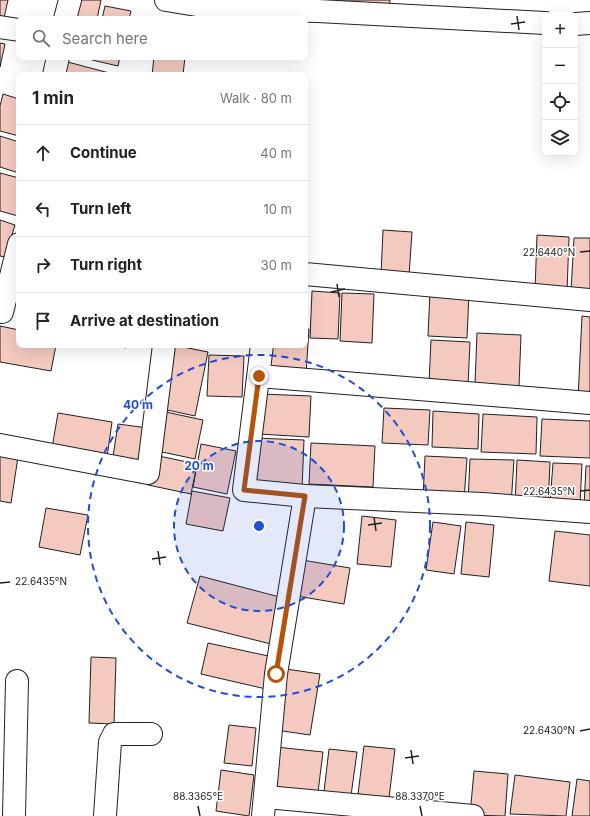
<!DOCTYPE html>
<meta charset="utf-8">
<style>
:root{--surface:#fff;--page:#f6f6f6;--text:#222;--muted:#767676;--line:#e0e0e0}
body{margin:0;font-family:Inter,sans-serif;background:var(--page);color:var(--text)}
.controls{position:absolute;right:12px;top:12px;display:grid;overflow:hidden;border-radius:8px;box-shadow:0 4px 16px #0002}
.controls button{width:36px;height:36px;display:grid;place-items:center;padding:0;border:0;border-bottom:1px solid var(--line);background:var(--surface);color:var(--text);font:20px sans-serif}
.stop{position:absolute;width:12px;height:12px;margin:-9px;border:3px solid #b45309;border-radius:50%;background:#fff}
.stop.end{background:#b45309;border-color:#fff;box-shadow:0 1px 4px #0008}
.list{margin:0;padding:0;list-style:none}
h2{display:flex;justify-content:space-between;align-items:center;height:52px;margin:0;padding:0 16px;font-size:17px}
h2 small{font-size:13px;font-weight:400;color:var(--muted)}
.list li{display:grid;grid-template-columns:26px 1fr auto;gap:12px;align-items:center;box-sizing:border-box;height:56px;padding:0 16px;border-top:1px solid var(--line)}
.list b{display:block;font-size:15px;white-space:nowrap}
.list em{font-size:13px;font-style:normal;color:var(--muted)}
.icon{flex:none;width:22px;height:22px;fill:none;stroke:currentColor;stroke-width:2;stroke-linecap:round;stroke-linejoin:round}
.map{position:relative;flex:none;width:590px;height:816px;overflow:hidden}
.search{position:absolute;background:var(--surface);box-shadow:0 4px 16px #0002;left:16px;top:16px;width:292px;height:44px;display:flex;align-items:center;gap:10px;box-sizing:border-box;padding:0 14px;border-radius:8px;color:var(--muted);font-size:15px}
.panel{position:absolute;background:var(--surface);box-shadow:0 4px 16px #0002;left:16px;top:72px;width:292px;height:276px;border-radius:8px}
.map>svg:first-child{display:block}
</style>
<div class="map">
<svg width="590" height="816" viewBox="0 0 590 816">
<rect width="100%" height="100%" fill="#fff"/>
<g fill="#f3c9c0" stroke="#222">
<path d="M0,0H8L2,27L0,26Z"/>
<path d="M74,0H101L97,19H70Z"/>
<path d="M327,0H390L389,12L326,5Z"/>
<path d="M105,6L131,11L129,19H102Z"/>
<path d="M0,43L5,44L0,67Z"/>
<path d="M93,57H120L118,66L92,60Z"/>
<path d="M154,57H185L183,75H152Z"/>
<path d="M64,61L113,74L60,75Z"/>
<path d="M3,94L19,99V136L0,131V106Z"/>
<path d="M0,136L19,142V173L0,167Z"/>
<path d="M0,173L19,178L18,216L0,211Z"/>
<path d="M0,220L15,225L5,257L0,256Z"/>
<path d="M383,230L412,232L409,276L381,275Z"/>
<path d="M537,235L569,237L567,292L535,291Z"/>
<path d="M574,238H590V292L571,291Z"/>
<path d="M312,291L340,293L338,339L310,338Z"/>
<path d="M430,291L469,293L467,338L428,336Z"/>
<path d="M342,293L374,294L372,343L340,341Z"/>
<path d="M582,316L590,317V400L578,399Z"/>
<path d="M0,326L19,330V345H56L51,371L0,362Z"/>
<path d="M305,329H309L306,374L266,371L267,345H305Z"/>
<path d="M477,333L521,335L519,386L475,384Z"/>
<path d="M431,340L470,342L468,385L429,383Z"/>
<path d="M110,345H127L126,348Z"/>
<path d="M173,345L208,352L195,416L158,408Z"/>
<path d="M209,355L244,356L242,397L207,396Z"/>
<path d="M261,394L311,396L309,437L259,434Z"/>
<path d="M384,408L430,410L428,445L382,443Z"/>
<path d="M161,411L203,420L195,459L153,450Z"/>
<path d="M433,411L479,414L478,449L432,447Z"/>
<path d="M58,413L112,422L107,457L52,448Z"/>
<path d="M483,414L537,417L536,454L481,452Z"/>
<path d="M542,419L590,421V458L540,456Z"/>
<path d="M118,424L148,428L142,467L112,463Z"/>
<path d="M255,438L304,440L302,489L252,486Z"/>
<path d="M311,443L375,446L373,487L309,484Z"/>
<path d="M201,444L236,451L227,494L193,487Z"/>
<path d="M0,454L18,457L11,503L0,501Z"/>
<path d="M154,455L197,464L191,494L148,485Z"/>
<path d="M425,456L467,458L464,500L423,498Z"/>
<path d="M470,459L514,460L511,505L468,502Z"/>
<path d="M517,460L550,462L548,506L515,505Z"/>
<path d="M553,463L582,464L580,504L550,502Z"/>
<path d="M586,466H590V507H584Z"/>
<path d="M192,491L230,498L223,531L186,524Z"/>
<path d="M46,508L88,515L80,555L39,547Z"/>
<path d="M362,516L396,520L391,567L357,564Z"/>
<path d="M433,522L461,526L454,574L426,570Z"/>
<path d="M466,522L494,525L489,577L461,574Z"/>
<path d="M555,531L590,535V586L549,581Z"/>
<path d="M302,560L350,568L344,604L297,596Z"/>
<path d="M200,576L287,599L275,645L187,623Z"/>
<path d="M208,643L273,657L266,689L201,674Z"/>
<path d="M91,657L116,658L114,724L89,723Z"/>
<path d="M286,669L320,674L310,735L276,730Z"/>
<path d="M229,725L256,728L252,766L224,763Z"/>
<path d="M364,746L395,749L388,806L357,802Z"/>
<path d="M276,747L323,752L318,792L272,787Z"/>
<path d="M329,749L357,752L350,803L323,800Z"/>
<path d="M221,770L254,775L249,816L216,811Z"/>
<path d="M474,771L508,774L505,816L470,815Z"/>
<path d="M515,775L570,782L566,816L510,814Z"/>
<path d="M577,779L590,781V816H572Z"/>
</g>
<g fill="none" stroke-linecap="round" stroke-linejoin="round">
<g stroke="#222" stroke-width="24">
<g id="street">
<path d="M166,0L221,9L318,11L545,23"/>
<path d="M65,19L70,0"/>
<path d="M575,24L590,23"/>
<path d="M0,27L19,30"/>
<path d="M54,75L58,57"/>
<path d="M305,274L590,300"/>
<path d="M2,312L19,244"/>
<path d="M262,345L244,490L305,496"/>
<path d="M259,376L590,403"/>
<path d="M0,445L148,473L164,345"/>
<path d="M266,797L473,816"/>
<path d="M14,816L17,681"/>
<path d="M105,816L110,742L114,734H151"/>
<path d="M263,816L276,674L305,496L482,504L590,512"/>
</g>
</g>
<use href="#street" stroke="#fff" stroke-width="22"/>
</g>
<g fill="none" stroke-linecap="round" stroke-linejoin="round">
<path stroke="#b45309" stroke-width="5" d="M259,376L244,490L305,496L276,674"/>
</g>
<path fill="none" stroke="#222" stroke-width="1.5" d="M517,16L519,30M511,24L525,22M580,252L590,251M337,284L339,297M331,292L345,289M580,491L590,490M374,517L376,531M368,525L382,523M158,551L160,565M152,559L166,557M0,583L10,582M580,731L590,729M411,750L413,764M405,758L419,756M198,806L200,816M420,806L422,816"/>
<circle cx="259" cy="526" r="85" fill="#1d4ed8" fill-opacity=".12"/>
<g fill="none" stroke="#1d4ed8" stroke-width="2" stroke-dasharray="7 5">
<circle cx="259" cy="526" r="85"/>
<circle cx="259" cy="526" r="171"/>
</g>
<g font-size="10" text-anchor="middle" fill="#222" stroke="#fff" stroke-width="3" stroke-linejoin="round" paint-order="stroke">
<text x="549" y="256">22.6440°N</text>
<text x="549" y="495">22.6435°N</text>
<text x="41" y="585">22.6435°N</text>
<text x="549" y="734">22.6430°N</text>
<text x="198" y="800">88.3365°E</text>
<text x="420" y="800">88.3370°E</text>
</g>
<circle cx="259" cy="526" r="6" fill="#1d4ed8" stroke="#fff" stroke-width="2"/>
<g font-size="12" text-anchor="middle" font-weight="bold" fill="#1d4ed8" stroke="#fff" stroke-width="3" stroke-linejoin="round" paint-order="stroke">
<text x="138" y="409">40 m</text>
<text x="199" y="470">20 m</text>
</g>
</svg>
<div class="controls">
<button>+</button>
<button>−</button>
<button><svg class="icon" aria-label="locate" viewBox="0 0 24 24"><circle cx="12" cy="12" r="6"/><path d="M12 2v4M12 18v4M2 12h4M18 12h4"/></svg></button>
<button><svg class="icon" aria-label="layers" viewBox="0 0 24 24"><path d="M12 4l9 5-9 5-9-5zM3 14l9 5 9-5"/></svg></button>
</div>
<div class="stop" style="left:276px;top:674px"></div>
<div class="stop end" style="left:259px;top:376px"></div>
<div class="search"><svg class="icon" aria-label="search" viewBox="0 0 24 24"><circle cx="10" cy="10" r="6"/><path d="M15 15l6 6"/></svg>Search here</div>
<section class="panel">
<h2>1 min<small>Walk · 80 m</small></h2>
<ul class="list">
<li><svg class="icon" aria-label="ahead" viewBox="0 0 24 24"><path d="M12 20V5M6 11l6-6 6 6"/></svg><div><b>Continue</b></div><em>40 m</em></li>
<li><svg class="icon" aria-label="left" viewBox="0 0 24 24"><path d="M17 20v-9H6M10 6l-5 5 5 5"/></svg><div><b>Turn left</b></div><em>10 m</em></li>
<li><svg class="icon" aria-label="right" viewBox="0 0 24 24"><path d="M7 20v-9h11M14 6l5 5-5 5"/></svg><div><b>Turn right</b></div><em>30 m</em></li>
<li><svg class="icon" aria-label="arrive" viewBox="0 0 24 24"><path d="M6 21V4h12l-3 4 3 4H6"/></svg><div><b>Arrive at destination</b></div></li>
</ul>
</section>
</div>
